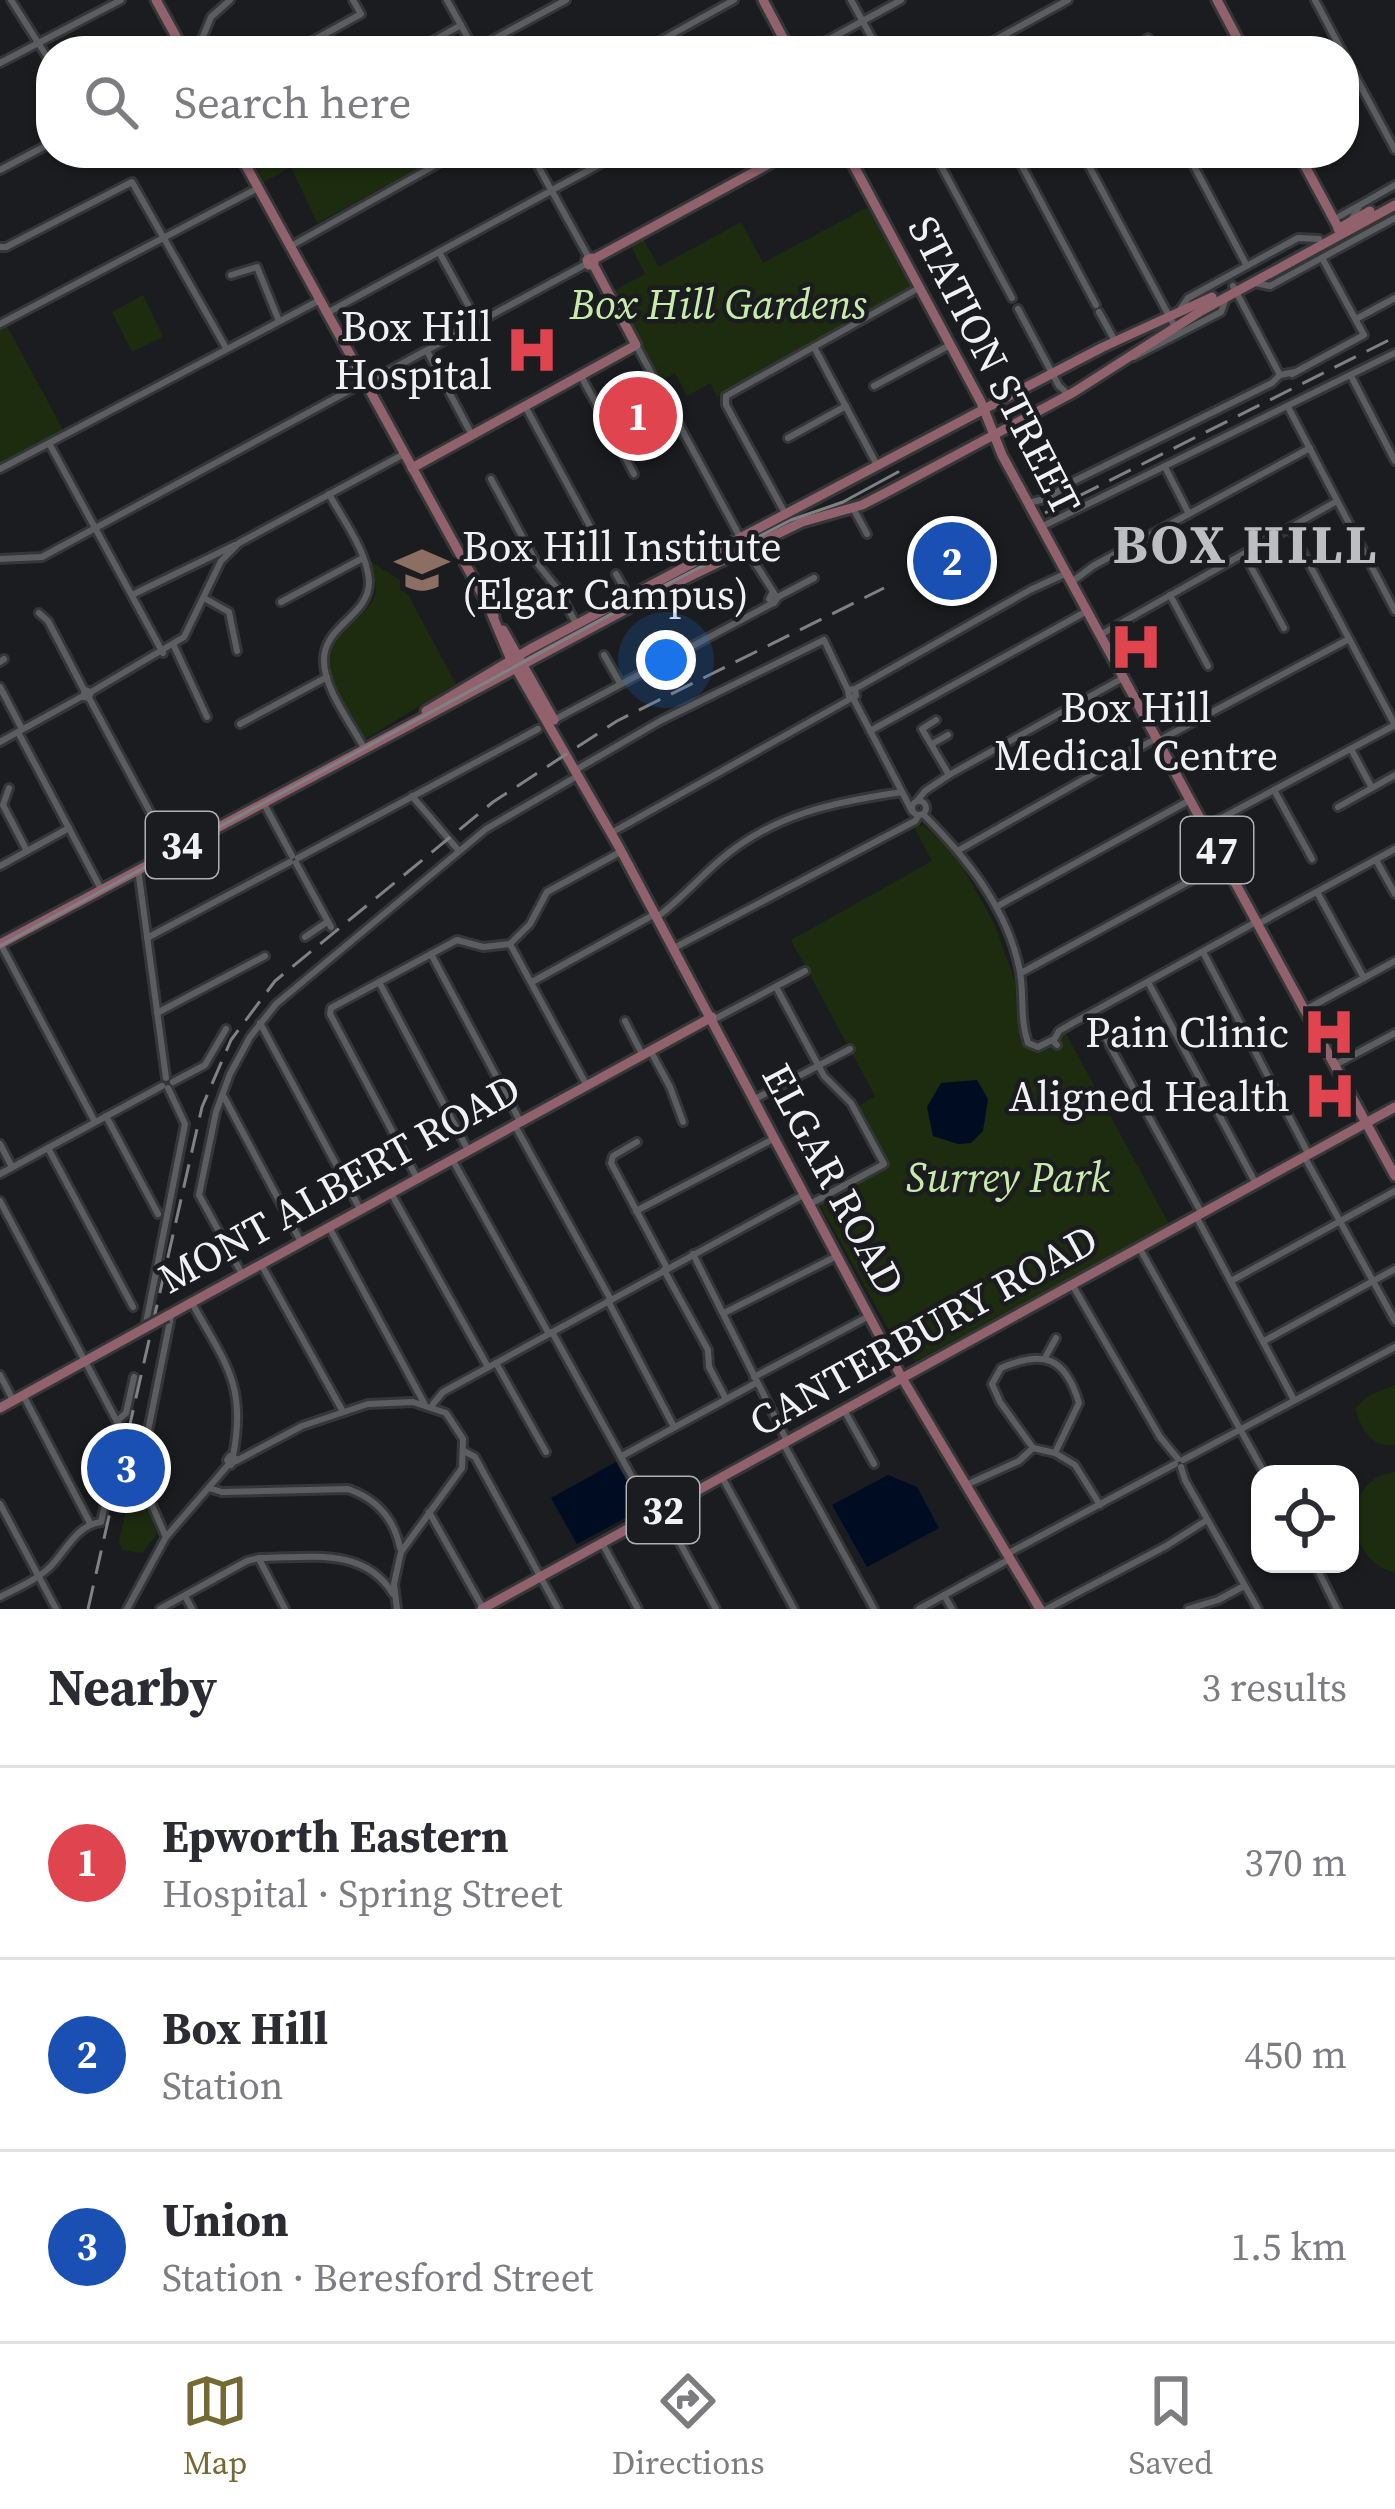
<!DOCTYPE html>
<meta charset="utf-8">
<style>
:root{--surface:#fff;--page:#f2f2f3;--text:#2b2b33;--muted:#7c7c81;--line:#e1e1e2;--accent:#756a34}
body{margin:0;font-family:"Source Serif 4",serif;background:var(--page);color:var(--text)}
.controls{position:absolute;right:36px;bottom:36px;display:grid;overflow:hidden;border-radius:24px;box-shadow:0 3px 9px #0004}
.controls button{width:108px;height:108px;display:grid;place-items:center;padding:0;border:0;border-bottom:3px solid var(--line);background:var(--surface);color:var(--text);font:60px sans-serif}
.you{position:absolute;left:666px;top:660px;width:42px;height:42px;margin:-30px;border:9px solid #fff;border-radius:50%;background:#1a73e8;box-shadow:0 0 0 18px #1a73e833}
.badge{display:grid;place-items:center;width:78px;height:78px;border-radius:50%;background:var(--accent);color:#fff;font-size:39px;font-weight:700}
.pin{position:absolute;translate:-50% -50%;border:6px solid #fff;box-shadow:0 3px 12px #0006}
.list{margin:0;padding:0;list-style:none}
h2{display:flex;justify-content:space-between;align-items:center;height:156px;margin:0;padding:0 48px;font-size:51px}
h2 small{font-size:39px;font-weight:400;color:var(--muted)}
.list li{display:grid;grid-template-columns:78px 1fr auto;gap:36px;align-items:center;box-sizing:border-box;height:192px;padding:0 48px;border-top:3px solid var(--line)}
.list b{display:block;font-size:45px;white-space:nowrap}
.list p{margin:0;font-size:39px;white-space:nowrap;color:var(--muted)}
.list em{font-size:39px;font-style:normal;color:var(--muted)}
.icon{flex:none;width:66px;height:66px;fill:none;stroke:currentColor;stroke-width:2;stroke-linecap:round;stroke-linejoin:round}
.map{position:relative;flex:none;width:1395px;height:1609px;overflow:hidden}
.search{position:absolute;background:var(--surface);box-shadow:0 3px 9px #0004;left:36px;right:36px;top:36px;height:132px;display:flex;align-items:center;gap:30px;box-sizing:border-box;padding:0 42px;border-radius:48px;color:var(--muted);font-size:45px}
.sheet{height:732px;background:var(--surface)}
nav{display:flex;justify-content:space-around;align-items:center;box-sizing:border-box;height:168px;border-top:3px solid var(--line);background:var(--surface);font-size:33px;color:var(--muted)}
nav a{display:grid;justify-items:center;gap:6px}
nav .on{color:var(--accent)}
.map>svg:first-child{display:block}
</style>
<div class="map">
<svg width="1395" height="1609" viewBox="0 0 1395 1609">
<rect width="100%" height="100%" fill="#1b1c1f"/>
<g fill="#1d2c0f">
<path d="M249,153H437L444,154L317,223L291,167L264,182Z"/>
<path d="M868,207L912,289L717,397L710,383L687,396L675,373L661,380L612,292L645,274L630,244L642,237L659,267L741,222L763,263Z"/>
<path d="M143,295L163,337L132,352L112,312Z"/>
<path d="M5,322L65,434L0,469V324Z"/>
<path d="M367,559L400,580L456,684L364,740C352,716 329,686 330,659C330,626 376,618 376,587C376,579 369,566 367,559Z"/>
<path d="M924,826L957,857L994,923L1015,981L1017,1017L1026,1044L1039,1051L1065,1032L1169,1224L916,1361L901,1352L818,1201L887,1163L857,1107L875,1096L791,940L932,861L914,827Z"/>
<path d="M1395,1385V1445C1370,1448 1362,1429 1355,1408L1370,1395Z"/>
<path d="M1395,1472V1572C1344,1562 1340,1478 1395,1472Z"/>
<path d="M141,1495L157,1534L142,1553L123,1550L119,1542L128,1501L138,1503Z"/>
</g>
<g fill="#000c22">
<path d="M977,1080L988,1099L983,1131L971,1143L958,1144L933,1136L927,1107L941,1083Z"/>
<path d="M616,1462L642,1509L577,1544L551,1498Z"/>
<path d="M888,1475L917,1487L939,1528L867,1567L832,1505Z"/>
</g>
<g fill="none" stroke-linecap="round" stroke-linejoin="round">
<g stroke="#353638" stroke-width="12">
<g id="minor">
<path d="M11,0L51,63"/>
<path d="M447,0L474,49"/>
<path d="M851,0L879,51"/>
<path d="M1315,0L1342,51"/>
<path d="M474,50L566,0"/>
<path d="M197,51L211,17L230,0"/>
<path d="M294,51L361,14L353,0"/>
<path d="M415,51L461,25"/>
<path d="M642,51L734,0"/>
<path d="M808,51L901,0"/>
<path d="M975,51L1068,0"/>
<path d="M1134,51L1148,38L1154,46L1152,51"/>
<path d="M1344,55L1395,150"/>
<path d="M0,63L121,0"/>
<path d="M531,153L550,188"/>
<path d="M934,153L1012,298"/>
<path d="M1015,153L1096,305"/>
<path d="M1082,153L1175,327"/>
<path d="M1187,153L1247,266"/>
<path d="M0,170L51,143"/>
<path d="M554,189L621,153"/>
<path d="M553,193L589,258"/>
<path d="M1340,216L1358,206"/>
<path d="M1351,220L1360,205L1395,185"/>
<path d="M291,246L448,158L449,153"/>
<path d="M0,247H6L132,182L226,348"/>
<path d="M439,252L478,323"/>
<path d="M231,275L257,267L279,321"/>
<path d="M1255,283L1270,286L1395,218"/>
<path d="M1233,286L1280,375"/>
<path d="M1018,309L1059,386L1068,394"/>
<path d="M1179,311L1188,298L1298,238L1319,239"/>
<path d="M1099,312L1115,341"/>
<path d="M327,313L549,192"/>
<path d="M1356,319L1395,298"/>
<path d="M0,324L258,188"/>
<path d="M636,345L740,537"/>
<path d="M814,347L877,465"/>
<path d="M427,351L472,435"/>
<path d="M1134,357L1221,312L1227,296"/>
<path d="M1292,374L1364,335L1322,258"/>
<path d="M362,375L379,376L588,263"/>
<path d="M581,376L634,474"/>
<path d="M1351,376L1395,461"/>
<path d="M874,386L950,345"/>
<path d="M525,406L605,554"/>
<path d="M1288,407L1395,611"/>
<path d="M788,438L846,406"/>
<path d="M50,445L163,653"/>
<path d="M1165,467L1189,514"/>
<path d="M0,469L320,300"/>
<path d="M491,479L536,562L556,587L577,625"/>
<path d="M329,494C343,520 367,551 369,581C370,616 323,625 324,661C324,689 351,723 364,748"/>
<path d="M1028,503L1049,498L1070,483L1272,383L1280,375L1295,372"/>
<path d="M853,508L867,534"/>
<path d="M786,515L726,405V396L919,288"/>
<path d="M1043,526L1395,353"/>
<path d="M1290,528L1395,725"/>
<path d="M746,549L774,593"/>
<path d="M1244,554L1284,628"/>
<path d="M0,559L42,557L365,382"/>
<path d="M616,574L629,597"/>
<path d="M1073,581L1093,566L1310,448"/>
<path d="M772,593L778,597L774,603L769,599Z"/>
<path d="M134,594L235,545"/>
<path d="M1170,595L1208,666"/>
<path d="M778,597L814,578"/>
<path d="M204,598L229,612L237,651"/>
<path d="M281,602L363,558"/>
<path d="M39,613L48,621L84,690"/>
<path d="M1100,635L1337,501"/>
<path d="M174,646L207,717"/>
<path d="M604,655L620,683"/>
<path d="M0,662L4,659"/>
<path d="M0,687L22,729"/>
<path d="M855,689L1030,590L1067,573"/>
<path d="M91,692L184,637L221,561L239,543L404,454"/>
<path d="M89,698L91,692L85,690L83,697L89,698L171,851"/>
<path d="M853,698L912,811"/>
<path d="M936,720L922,729L949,775"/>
<path d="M552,721L773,603"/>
<path d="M240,724L327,677"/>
<path d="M870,731L1087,611"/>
<path d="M18,732L101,889"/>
<path d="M1158,741L1349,639"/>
<path d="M0,742L81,697"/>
<path d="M932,744L948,735"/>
<path d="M1351,749L1372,788"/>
<path d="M579,768L660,721L824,640L848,690L855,689L856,696L849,697L848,690"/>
<path d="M9,788L3,805L27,851"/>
<path d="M1274,790L1312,859"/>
<path d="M412,796L459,851"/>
<circle cx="919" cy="808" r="7"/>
<path d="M917,801L925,791L949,775L1123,678"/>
<path d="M263,802L292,856"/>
<path d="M1338,807L1395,775"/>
<path d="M923,814C965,856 1006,906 1019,967C1025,993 1019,1017 1028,1043L1038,1047L1052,1040L1057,1045"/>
<path d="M1205,827L1395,725"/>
<path d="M611,833L852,698"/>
<path d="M959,850L1155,739"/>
<path d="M298,858L538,729"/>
<path d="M1376,860L1395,894"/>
<path d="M296,863L331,927"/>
<path d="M0,866L69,828"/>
<path d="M138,869L166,1078"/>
<path d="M1317,892L1364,978"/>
<path d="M996,907L1190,800"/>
<path d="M657,917C680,900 698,879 720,860C774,814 834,802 902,792"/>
<path d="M1258,924L1395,849"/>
<path d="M305,937L327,922"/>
<path d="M147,938L290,862"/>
<path d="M510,944L586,1084"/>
<path d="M1,945L95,1122"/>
<path d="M674,948L915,821L919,815"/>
<path d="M1203,952L1309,1155"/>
<path d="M431,954L520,1121"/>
<path d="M1021,973L1223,863"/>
<path d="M379,982L468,1150"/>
<path d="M532,982L655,914"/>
<path d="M1148,982L1255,1182"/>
<path d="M776,987L824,1076L851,1103L884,1164L810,1204"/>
<path d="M1305,1010L1395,961"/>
<path d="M157,1013L265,956"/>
<path d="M1092,1013L1201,1212"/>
<path d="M713,1020L805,971"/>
<path d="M625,1021L642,1054"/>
<path d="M260,1023L360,1209"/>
<path d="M1054,1040L1059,1031L1071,1024L1256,922"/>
<path d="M650,1050L670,1087L683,1122"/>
<path d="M1335,1065L1395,1033"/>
<path d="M173,1082L205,1065L226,1029"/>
<path d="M224,1097L301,1242"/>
<path d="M755,1099L850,1049"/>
<path d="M106,1116L158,1214"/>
<path d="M514,1124L611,1300"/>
<path d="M637,1142L613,1156L611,1163L667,1268"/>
<path d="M0,1144L12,1167"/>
<path d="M48,1148L133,1307"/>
<path d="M1305,1158L1395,1321"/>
<path d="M452,1159L549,1334"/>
<path d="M0,1174L162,1086"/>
<path d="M417,1178L330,1014L331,1008L457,940L483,947L510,944L530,924L547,892L622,851"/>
<path d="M391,1193L488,1367"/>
<path d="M0,1201L122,1431L101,1522C77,1525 67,1549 51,1566C37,1580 17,1588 0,1597"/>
<path d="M636,1211L775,1138"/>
<path d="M1197,1218L1294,1400"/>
<path d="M329,1227L424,1403"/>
<path d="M1140,1249L1265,1474"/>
<path d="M693,1254L787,1441"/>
<path d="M261,1264L342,1410"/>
<path d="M664,1270L708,1350L709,1367L726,1399"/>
<path d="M242,1274L199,1195L216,1112L230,1074L250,1037L276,1004L486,829L579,775"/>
<path d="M1231,1281L1395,1191"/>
<path d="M1073,1286L1160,1437L1178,1459"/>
<path d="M608,1301L674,1427"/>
<path d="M192,1303C225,1363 247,1385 233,1456"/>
<path d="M724,1313L837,1256"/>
<path d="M145,1328L185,1124L168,1088"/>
<path d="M552,1332L653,1515"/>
<path d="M1264,1341L1395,1269"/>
<path d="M1046,1356L1056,1338"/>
<path d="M496,1363L546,1452"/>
<path d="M0,1375L13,1400"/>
<path d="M754,1377L869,1316"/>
<path d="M23,1395L90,1523"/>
<path d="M433,1404L443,1392L805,1194"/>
<path d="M844,1410L874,1464"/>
<path d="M117,1421L126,1413L134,1377"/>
<path d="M783,1443L874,1609"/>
<path d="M464,1451L475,1457L558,1609"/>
<path d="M1055,1453L1079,1403C1065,1356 1043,1350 1001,1368L992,1384L1000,1402L1033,1448L1055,1453L1075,1465L1100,1505"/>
<path d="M230,1456L236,1459L231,1465L227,1460Z"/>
<path d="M622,1456L756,1383"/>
<path d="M1183,1460L1395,1347"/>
<path d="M236,1461L302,1426L368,1404L413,1402L446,1413L463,1439L462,1468L401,1552L394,1584L397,1609"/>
<path d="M1181,1467L1185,1480L1258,1609"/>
<path d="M722,1477L794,1609"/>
<path d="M966,1485L1019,1461L1033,1448"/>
<path d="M209,1488L222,1492L348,1489C377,1499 394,1518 400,1548"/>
<path d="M0,1504L56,1609"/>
<path d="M662,1510L716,1609"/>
<path d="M429,1512L483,1608"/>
<path d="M166,1537L139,1476L171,1316"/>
<path d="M602,1543L638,1609"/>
<path d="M1007,1554L1175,1464"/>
<path d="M259,1559L285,1609"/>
<path d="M1315,1564L1337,1609"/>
<path d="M944,1595L952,1609"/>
<path d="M185,1596L192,1609"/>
<path d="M127,1609L166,1537L229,1464"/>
<path d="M160,1609L247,1561L259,1558C309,1558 364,1546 393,1594"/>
<path d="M919,1609L1010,1559"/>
<path d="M1047,1609L1166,1546L1207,1520"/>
<path d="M1188,1609L1218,1600L1244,1586"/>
</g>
</g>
<g stroke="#353638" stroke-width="15">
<g id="major">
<path d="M156,0L184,51"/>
<path d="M763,0L790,51"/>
<path d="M1217,0L1244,51"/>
<path d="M239,153L494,616"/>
<path d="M847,153L981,402L1002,455L1395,1176"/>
<path d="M1298,153L1339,229"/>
<path d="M1338,229L1370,211"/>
<path d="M592,258L594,263L589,265L587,260Z"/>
<path d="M594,259L789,153"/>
<path d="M412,468L636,345L593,264"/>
<path d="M491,612L511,660L619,847L902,1378L1040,1609"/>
<path d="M503,630L554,720"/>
<path d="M426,711L530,649L990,406L1103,347L1212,297"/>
<path d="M0,944L668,587L802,522L862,505L891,490L1074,392L1201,311L1395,205"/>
<path d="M167,1316L712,1017"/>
<path d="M0,1408L145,1328"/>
<path d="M482,1609L1395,1107"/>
</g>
</g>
<use href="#minor" stroke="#5c5d61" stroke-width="6"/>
<use href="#major" stroke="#91626d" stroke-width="9"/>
<path stroke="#808184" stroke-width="3" d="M0,946L656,590L791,520L843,502L898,472"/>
<g stroke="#808184" stroke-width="3" stroke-dasharray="24 12" stroke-linecap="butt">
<path d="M1045,513L1395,337"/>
<path d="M88,1609L202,1107L231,1040L275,981L493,802L617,721L884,588"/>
</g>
<g stroke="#353638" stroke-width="15" stroke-linecap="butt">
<path id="major-bridge" d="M145,1328L167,1316"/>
</g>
<use href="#major-bridge" stroke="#91626d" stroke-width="9"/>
</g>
<defs>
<g id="hospital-bare" transform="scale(4.14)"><path d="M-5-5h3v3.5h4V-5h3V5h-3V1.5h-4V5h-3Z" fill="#e0444e" stroke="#1b1c1f" stroke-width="2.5" paint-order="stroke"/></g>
<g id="university-bare" transform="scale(4.14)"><path d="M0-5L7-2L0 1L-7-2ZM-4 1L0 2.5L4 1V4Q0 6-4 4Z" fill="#8d6e63" stroke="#1b1c1f" stroke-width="2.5" paint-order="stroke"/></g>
</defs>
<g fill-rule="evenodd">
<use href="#hospital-bare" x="532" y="350"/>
<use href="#university-bare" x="422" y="570"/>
<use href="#hospital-bare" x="1136" y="647"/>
<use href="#hospital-bare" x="1329" y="1032"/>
<use href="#hospital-bare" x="1330" y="1096"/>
</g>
<g text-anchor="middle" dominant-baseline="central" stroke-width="9" stroke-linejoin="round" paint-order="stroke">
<g fill="#1b1c1f" stroke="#b0b1b3" stroke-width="3">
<rect x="146" y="812" width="72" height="66" rx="9"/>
<rect x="1181" y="817" width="72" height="66" rx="9"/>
<rect x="627" y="1477" width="72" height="66" rx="9"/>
</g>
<g font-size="39" font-weight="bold" fill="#f0f1f3">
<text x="182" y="845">34</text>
<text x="1217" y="850">47</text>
<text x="663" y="1510">32</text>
</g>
<g font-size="42" font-style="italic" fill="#c7eca9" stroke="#1b1c1f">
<text x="718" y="304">Box Hill Gardens</text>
<text x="1008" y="1177">Surrey Park</text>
</g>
<g font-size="42" fill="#f0f1f3" stroke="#1b1c1f" text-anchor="end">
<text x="492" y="326">Box Hill<tspan x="492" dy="48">Hospital</tspan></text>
<text x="462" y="546" text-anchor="start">Box Hill Institute<tspan x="462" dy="48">(Elgar Campus)</tspan></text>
<text x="1136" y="707" text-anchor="middle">Box Hill<tspan x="1136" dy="48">Medical Centre</tspan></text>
<text x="1289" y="1032">Pain Clinic</text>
<text x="1290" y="1096">Aligned Health</text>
</g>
<g font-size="42" fill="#f0f1f3" stroke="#1b1c1f">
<text transform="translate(995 365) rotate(63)">STATION STREET</text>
<text transform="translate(834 1179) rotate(62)">ELGAR ROAD</text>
<text transform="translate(339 1183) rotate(-29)">MONT ALBERT ROAD</text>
<text transform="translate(923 1330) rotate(-29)">CANTERBURY ROAD</text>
</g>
<g font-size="54" font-weight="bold" letter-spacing="3" fill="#bcbec2" stroke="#1b1c1f">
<text x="1246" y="544">BOX HILL</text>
</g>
</g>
</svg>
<div class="controls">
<button><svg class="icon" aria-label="locate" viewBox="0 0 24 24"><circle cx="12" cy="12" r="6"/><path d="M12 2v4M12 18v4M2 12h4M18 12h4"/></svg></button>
</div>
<div class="you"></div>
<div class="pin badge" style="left:638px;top:416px;background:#e0444e">1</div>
<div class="pin badge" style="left:952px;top:561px;background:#1a4fb4">2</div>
<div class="pin badge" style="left:126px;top:1468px;background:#1a4fb4">3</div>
<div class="search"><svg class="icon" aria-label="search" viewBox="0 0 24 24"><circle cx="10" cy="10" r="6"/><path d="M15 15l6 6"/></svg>Search here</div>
</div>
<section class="sheet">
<h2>Nearby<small>3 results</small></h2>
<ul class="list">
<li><span class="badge" style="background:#e0444e">1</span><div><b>Epworth Eastern</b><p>Hospital · Spring Street</p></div><em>370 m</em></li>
<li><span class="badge" style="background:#1a4fb4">2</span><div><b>Box Hill</b><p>Station</p></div><em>450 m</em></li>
<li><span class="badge" style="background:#1a4fb4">3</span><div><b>Union</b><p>Station · Beresford Street</p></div><em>1.5 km</em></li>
</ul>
</section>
<nav>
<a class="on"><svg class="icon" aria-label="map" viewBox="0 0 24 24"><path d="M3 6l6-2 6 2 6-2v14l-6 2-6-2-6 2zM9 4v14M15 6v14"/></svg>Map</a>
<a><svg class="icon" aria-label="directions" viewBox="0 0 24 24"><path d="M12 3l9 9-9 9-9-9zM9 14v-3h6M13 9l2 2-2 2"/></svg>Directions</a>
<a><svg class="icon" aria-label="saved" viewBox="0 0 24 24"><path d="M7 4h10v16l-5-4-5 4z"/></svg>Saved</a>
</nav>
